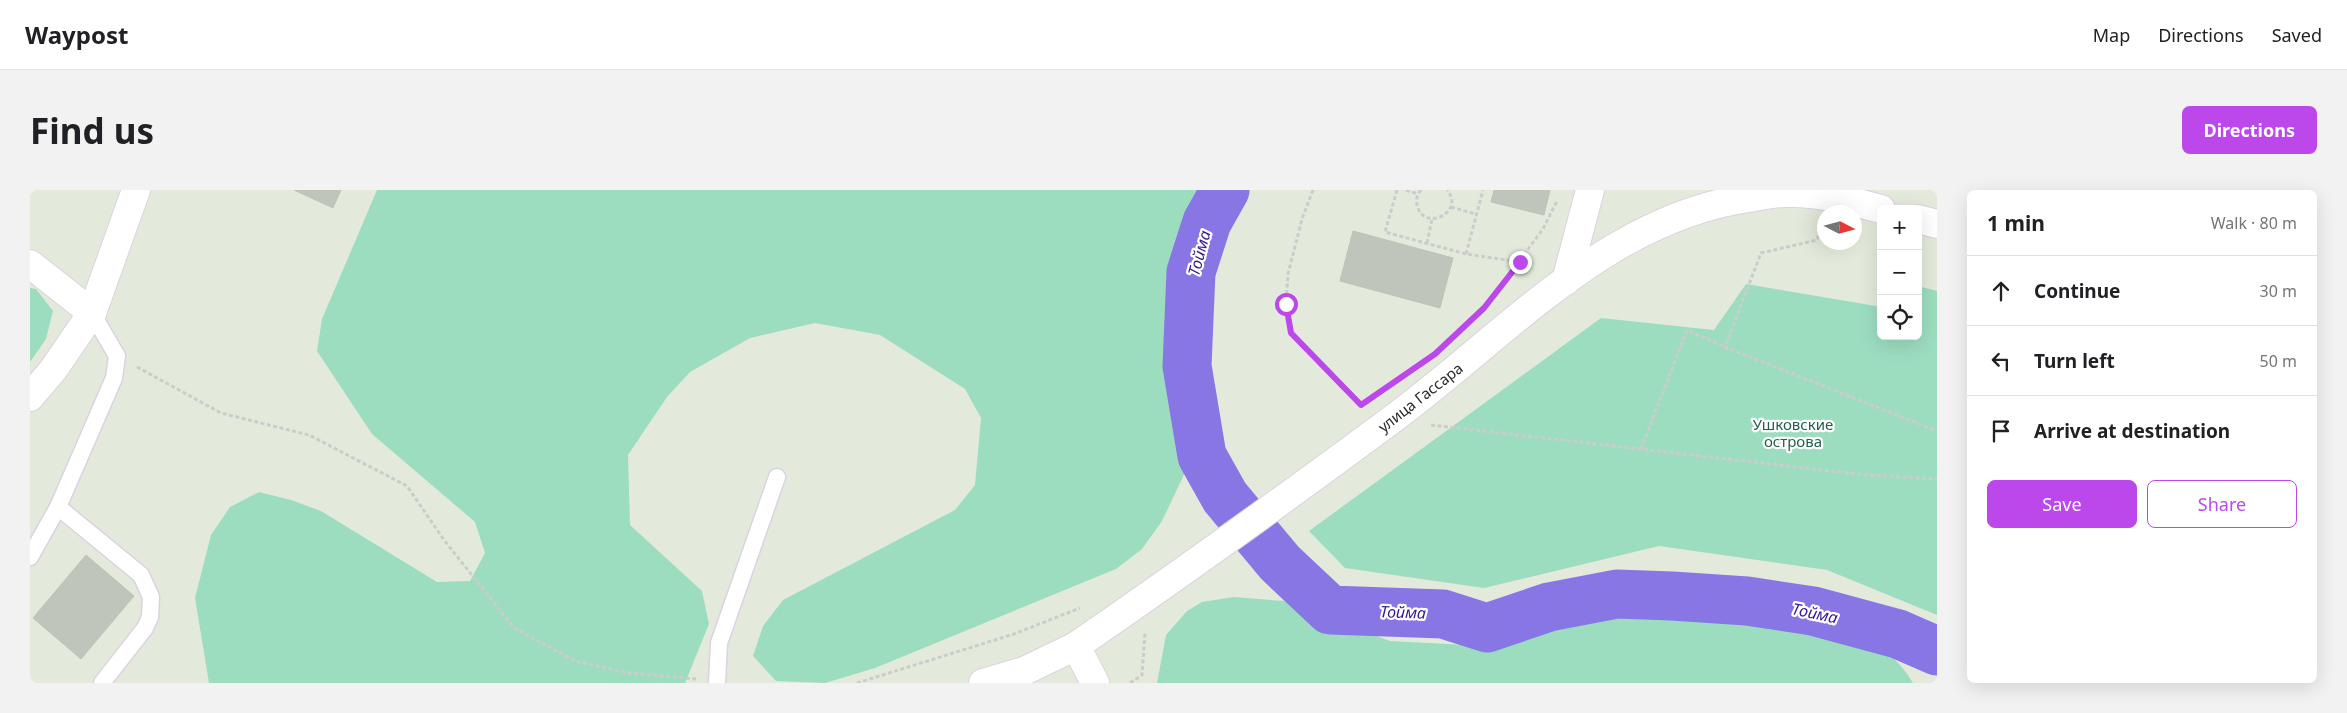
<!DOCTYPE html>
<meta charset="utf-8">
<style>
:root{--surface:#fff;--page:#f2f2f2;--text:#202124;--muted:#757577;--line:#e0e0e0;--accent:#bc47eb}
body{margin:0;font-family:"Noto Sans",sans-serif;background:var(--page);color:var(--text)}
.controls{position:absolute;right:15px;top:15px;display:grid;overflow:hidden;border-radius:8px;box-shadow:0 5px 20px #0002}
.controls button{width:45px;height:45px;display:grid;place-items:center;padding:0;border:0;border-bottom:1px solid var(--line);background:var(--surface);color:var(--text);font:25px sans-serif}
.compass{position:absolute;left:1787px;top:15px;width:45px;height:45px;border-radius:50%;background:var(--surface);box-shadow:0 5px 20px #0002;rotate:96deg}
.stop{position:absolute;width:15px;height:15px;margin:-11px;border:4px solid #bc47eb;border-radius:50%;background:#fff}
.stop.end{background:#bc47eb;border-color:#fff;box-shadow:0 1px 5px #0008}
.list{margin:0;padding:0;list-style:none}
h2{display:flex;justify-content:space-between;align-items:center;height:65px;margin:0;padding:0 20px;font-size:21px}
h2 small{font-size:16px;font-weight:400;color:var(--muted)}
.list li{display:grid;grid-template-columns:32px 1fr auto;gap:15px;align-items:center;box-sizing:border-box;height:70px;padding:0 20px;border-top:1px solid var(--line)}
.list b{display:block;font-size:19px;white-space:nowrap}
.list em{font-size:16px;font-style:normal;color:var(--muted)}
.actions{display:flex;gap:10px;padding:15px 20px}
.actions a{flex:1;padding:11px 0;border:1px solid var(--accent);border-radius:8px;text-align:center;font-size:18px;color:var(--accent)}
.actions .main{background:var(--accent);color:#fff}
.icon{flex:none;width:28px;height:28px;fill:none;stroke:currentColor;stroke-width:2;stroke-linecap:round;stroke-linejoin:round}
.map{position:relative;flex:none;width:1907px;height:493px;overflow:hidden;border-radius:8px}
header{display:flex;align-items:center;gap:30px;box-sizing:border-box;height:70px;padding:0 25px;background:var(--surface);border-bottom:1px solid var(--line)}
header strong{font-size:24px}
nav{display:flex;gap:28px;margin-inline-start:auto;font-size:18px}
.intro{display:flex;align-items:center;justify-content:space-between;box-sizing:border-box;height:120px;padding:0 30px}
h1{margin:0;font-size:35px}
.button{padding:12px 22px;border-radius:8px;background:var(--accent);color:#fff;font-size:18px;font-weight:700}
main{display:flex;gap:30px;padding:0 30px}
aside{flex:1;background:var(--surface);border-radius:8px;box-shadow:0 5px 20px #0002}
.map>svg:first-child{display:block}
</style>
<header>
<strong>Waypost</strong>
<nav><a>Map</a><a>Directions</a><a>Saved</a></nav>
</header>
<div class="intro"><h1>Find us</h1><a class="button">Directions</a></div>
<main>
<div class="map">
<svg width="1907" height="493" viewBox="0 0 1907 493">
<rect width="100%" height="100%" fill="#e3eadb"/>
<g fill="#9cddc0">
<path d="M347,0H1176L1148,64L1141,135L1161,270L1132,331L1112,359L1086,379L845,478L795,493L746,491L723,466L733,436L753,410L925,320L945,295L951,228L935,199L850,145L785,133L720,148L660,182L637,207L598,265L600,335L672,401L679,434L655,493H179L165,408L181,345L200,317L229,302L261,310L291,321L407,392L440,391L455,363L445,332L342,244L287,161L292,129Z"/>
<path d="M1716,94L1846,116L1851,110V146H1888V96L1907,101V425L1797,380L1629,356L1454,398L1315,378L1279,341L1571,128L1684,140Z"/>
<path d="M0,98L6,99L23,121L16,149L0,172Z"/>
<path d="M1204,407L1254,411L1360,451L1456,456C1502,445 1547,431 1593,424C1614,420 1650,426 1673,427C1746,430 1840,420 1883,493H1127L1136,445L1157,421L1172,412Z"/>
</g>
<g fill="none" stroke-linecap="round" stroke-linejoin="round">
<path stroke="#8876e5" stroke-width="49" d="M1195,0L1177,32L1161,82L1157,176L1172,266L1195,307L1250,373L1300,420L1413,424L1457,438L1519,417L1587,404L1642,406L1717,411L1783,421L1868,444L1907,461"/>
</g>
<g fill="#bfc5bb" stroke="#bcc5b5">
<path d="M264,0H311L303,18Z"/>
<path d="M1464,0H1520L1514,25L1461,12Z"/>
<path d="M1323,41L1423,68L1410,118L1310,91Z"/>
<path d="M56,365L104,406L51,469L3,428Z"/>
</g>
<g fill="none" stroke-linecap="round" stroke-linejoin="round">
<g stroke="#dcd1e0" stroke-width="19">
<g id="lane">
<path d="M28,317L111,385L121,407L120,427L115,438L72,493"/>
<path d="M0,367L28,317L84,188L87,166L62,123"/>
<path d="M687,493L689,453L747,287"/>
</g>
</g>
<g stroke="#dcd1e0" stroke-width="30">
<g id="street">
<path d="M0,74L62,123"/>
<path d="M1536,91L1560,0"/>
<path d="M1046,456L1065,493"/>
</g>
</g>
<g stroke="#dcd1e0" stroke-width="30">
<g id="secondary">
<path d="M1888,29L1907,34"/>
<path d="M0,207L23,180L62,123L106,0"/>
<path d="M953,493L994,481L1046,456C1152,383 1256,308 1360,231C1474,148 1576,26 1724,7C1735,5 1746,3 1757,3C1790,2 1820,11 1851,19"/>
</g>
</g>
<g stroke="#ccc" stroke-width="3" stroke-dasharray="4 2.5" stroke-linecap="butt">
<path d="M1283,0L1272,29L1258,84L1256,114L1261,143L1331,215"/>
<path d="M1367,0L1355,42L1436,64L1490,72"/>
<path d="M1376,0L1388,4"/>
<path d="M1391,0C1387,4 1386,9 1387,15C1393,43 1436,22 1417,0"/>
<path d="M1421,17L1446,24"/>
<path d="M1792,33L1787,50L1731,63L1695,157L1907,241"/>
<path d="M1397,53L1402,29"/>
<path d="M1436,64L1453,0"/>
<path d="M1455,117L1513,39L1527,11"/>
<path d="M107,177L191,223L279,245L377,296L414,350L484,438L545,471L600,483L666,489"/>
<path d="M1401,235L1836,285L1907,289"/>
<path d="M1611,259L1657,140L1695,157"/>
<path d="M827,493L984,444L1050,418"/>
<path d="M1100,493L1112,485L1115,442"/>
</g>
<use href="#lane" stroke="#fff" stroke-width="16"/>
<use href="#street" stroke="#fff" stroke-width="28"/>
<use href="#secondary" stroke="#fff" stroke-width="28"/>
</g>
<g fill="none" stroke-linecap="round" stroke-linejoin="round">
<path stroke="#bc47eb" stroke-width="6" d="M1256,114L1261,143L1331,215L1405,164L1454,118L1490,72"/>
</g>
<g text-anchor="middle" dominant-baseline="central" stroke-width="4.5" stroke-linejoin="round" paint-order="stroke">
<g font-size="15" fill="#292929" stroke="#fff">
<text transform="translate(1390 207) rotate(-38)">улица Гассара</text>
</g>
<g font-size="15" fill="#1f5f4b" stroke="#fff">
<text x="1763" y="234">Ушковские<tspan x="1763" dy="17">острова</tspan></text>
</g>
<g font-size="16" font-style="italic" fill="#34178e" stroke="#fff">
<text transform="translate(1169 63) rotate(-75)">Тойма</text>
<text transform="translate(1373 422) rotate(2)">Тойма</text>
<text transform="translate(1785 423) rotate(12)">Тойма</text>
</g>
</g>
</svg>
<div class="controls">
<button>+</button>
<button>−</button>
<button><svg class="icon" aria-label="locate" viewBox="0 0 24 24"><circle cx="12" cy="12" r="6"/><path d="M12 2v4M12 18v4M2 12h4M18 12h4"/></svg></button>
</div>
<svg class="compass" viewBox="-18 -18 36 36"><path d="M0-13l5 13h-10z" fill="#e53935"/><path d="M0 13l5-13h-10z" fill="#757577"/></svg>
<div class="stop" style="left:1256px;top:114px"></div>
<div class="stop end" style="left:1490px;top:72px"></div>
</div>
<aside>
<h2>1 min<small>Walk · 80 m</small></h2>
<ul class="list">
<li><svg class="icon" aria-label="ahead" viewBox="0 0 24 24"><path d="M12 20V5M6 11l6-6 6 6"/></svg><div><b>Continue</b></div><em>30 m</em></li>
<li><svg class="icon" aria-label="left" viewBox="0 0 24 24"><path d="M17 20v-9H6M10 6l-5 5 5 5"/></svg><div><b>Turn left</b></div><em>50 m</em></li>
<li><svg class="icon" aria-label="arrive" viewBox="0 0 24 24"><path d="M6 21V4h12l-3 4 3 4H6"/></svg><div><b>Arrive at destination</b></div></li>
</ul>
<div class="actions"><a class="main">Save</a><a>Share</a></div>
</aside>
</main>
